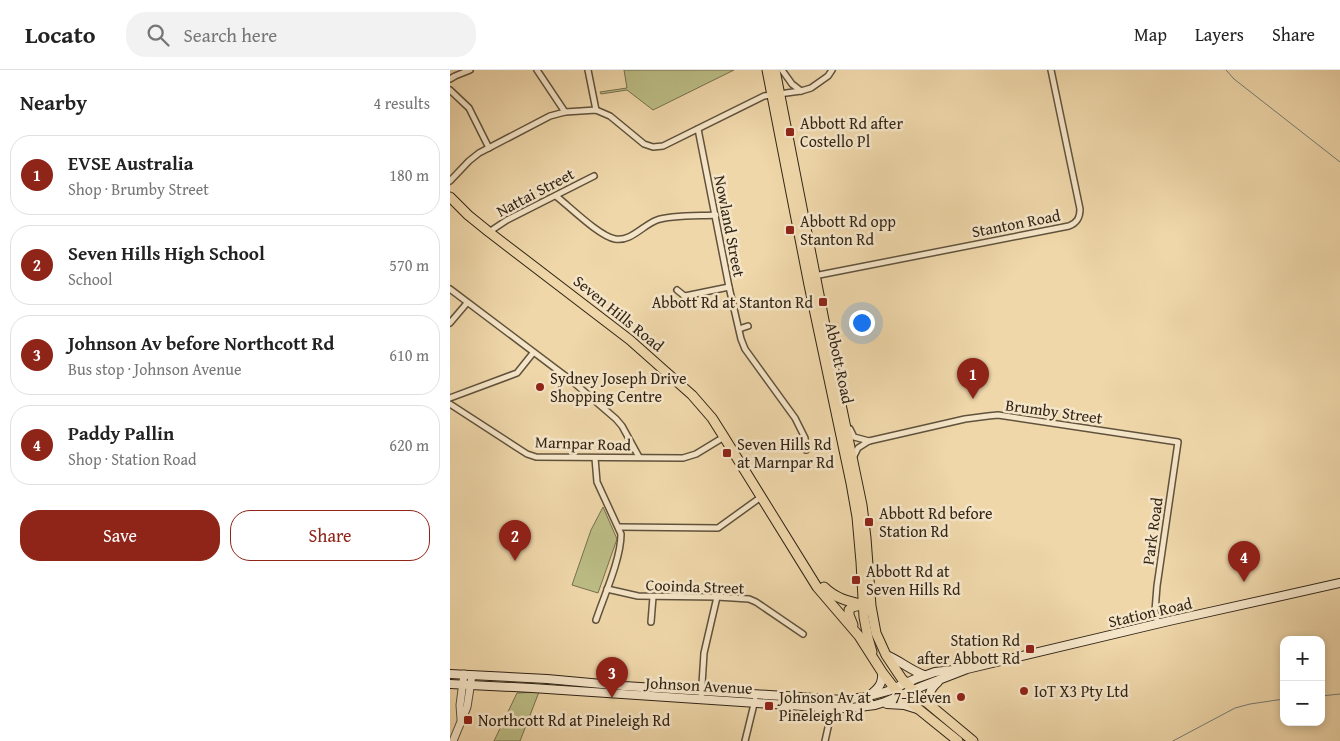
<!DOCTYPE html>
<meta charset="utf-8">
<style>
:root{--surface:#fff;--page:#f2f2f2;--text:#222;--muted:#767676;--line:#e0e0e0;--accent:#8f2418}
body{margin:0;font-family:"Gentium Book Plus",serif;background:var(--page);color:var(--text)}
.controls{position:absolute;right:15px;bottom:15px;display:grid;overflow:hidden;border-radius:10px;box-shadow:0 2px 8px #0003}
.controls button{width:45px;height:45px;display:grid;place-items:center;padding:0;border:0;border-bottom:1px solid var(--line);background:var(--surface);color:var(--text);font:25px sans-serif}
.you{position:absolute;left:411px;top:252px;width:18px;height:18px;margin:-12px;border:4px solid #fff;border-radius:50%;background:#1a73e8;box-shadow:0 0 0 8px #1a73e833}
.badge{display:grid;place-items:center;width:32px;height:32px;border-radius:50%;background:var(--accent);color:#fff;font-size:16px;font-weight:700}
.pin{position:absolute;translate:-50% -41px;filter:drop-shadow(0 1px 2px #0008)}
.pin::after{content:'';position:absolute;top:26px;width:18px;height:15px;background:inherit;clip-path:polygon(0 0,100% 0,50% 100%)}
.list{margin:0;padding:0;list-style:none}
h2{display:flex;justify-content:space-between;align-items:center;height:65px;margin:0;padding:0 20px;font-size:21px}
h2 small{font-size:16px;font-weight:400;color:var(--muted)}
.list li{display:grid;grid-template-columns:32px 1fr auto;gap:15px;align-items:center;box-sizing:border-box;height:80px;margin:0 10px 10px;padding:0 10px;border:1px solid var(--line);border-radius:20px}
.list b{display:block;font-size:19px;white-space:nowrap}
.list p{margin:0;font-size:16px;white-space:nowrap;color:var(--muted)}
.list em{font-size:16px;font-style:normal;color:var(--muted)}
.actions{display:flex;gap:10px;padding:15px 20px}
.actions a{flex:1;padding:11px 0;border:1px solid var(--accent);border-radius:20px;text-align:center;font-size:18px;color:var(--accent)}
.actions .main{background:var(--accent);color:#fff}
.icon{flex:none;width:28px;height:28px;fill:none;stroke:currentColor;stroke-width:2;stroke-linecap:round;stroke-linejoin:round}
.map{position:relative;flex:none;width:890px;height:671px;overflow:hidden}
header{display:flex;align-items:center;gap:30px;box-sizing:border-box;height:70px;padding:0 25px;background:var(--surface);border-bottom:1px solid var(--line)}
header strong{font-size:24px}
nav{display:flex;gap:28px;margin-inline-start:auto;font-size:18px}
.search{width:350px;height:45px;background:var(--page);display:flex;align-items:center;gap:12px;box-sizing:border-box;padding:0 18px;border-radius:20px;color:var(--muted);font-size:19px}
main{display:flex}
aside{flex:1;background:var(--surface)}
.map>svg:first-child{display:block}
</style>
<header>
<strong>Locato</strong>
<div class="search"><svg class="icon" aria-label="search" viewBox="0 0 24 24"><circle cx="10" cy="10" r="6"/><path d="M15 15l6 6"/></svg>Search here</div>
<nav><a>Map</a><a>Layers</a><a>Share</a></nav>
</header>
<main>
<aside>
<h2>Nearby<small>4 results</small></h2>
<ul class="list">
<li><span class="badge">1</span><div><b>EVSE Australia</b><p>Shop · Brumby Street</p></div><em>180 m</em></li>
<li><span class="badge">2</span><div><b>Seven Hills High School</b><p>School</p></div><em>570 m</em></li>
<li><span class="badge">3</span><div><b>Johnson Av before Northcott Rd</b><p>Bus stop · Johnson Avenue</p></div><em>610 m</em></li>
<li><span class="badge">4</span><div><b>Paddy Pallin</b><p>Shop · Station Road</p></div><em>620 m</em></li>
</ul>
<div class="actions"><a class="main">Save</a><a>Share</a></div>
</aside>
<div class="map">
<svg width="890" height="671" viewBox="0 0 890 671">
<rect width="100%" height="100%" fill="#efd7aa"/>
<filter id="stains"><feTurbulence type="fractalNoise" baseFrequency=".004" numOctaves="4"/><feColorMatrix values="0 0 0 0 .2 0 0 0 0 .09 0 0 0 0 .02 0 0 0 .5 -.17"/></filter>
<radialGradient id="worn" r=".72"><stop offset=".6" stop-color="#630" stop-opacity="0"/><stop offset="1" stop-color="#630" stop-opacity=".3"/></radialGradient>
<g fill="#bcbd86" stroke="#76714e">
<path d="M174,0H284L203,40L177,20L151,24L150,22L177,18Z"/>
<path d="M153,437L167,469L148,523L122,515L141,460Z"/>
<path d="M89,622L70,671H44L67,623Z"/>
</g>
<g fill="none" stroke-linecap="round" stroke-linejoin="round">
<g stroke="#747c76" stroke-width="1">
<path d="M776,0L784,9L890,92"/>
<path d="M871,626L890,624"/>
<path d="M723,671L785,638L800,634L834,629"/>
</g>
<g stroke="#60523c" stroke-width="8">
<g id="minor">
<path d="M87,0L115,42"/>
<path d="M138,0L146,40"/>
<path d="M332,0L342,14L351,21"/>
<path d="M0,9L5,6L20,0"/>
<path d="M0,20L19,38L39,78"/>
<path d="M248,59L279,217L291,269L295,279L345,348L355,368L356,380"/>
<path d="M0,111L19,91L29,83L100,46L115,42L146,40L160,46L194,74L203,77L213,76L314,26L351,21L361,18L378,6L382,0"/>
<path d="M106,126C120,137 149,166 165,169C181,172 193,155 207,150C220,145 250,146 266,145"/>
<path d="M39,162L57,150L144,106"/>
<path d="M364,206L619,156C627,153 630,148 630,139L601,0"/>
<path d="M0,219L122,311L166,349L172,356L189,387"/>
<path d="M227,220L243,233"/>
<path d="M235,226L279,217"/>
<path d="M0,253L17,233"/>
<path d="M289,259L298,256"/>
<path d="M0,328L67,303L83,283"/>
<path d="M0,334L77,384L86,387L233,388L246,384L274,367"/>
<path d="M400,359L404,367L419,371"/>
<path d="M404,386L408,378L419,371L515,349L538,346L548,345L728,372L707,516L705,541L708,554"/>
<path d="M145,388L147,412L171,464C171,489 154,526 146,550"/>
<path d="M169,457L268,458L311,427"/>
<path d="M157,519L188,526L267,527L299,529L306,532L353,564"/>
<path d="M201,552L203,527"/>
<path d="M251,630L254,583L267,527"/>
<path d="M295,671L305,630"/>
<path d="M375,671L383,635"/>
</g>
</g>
<g stroke="#60523c" stroke-width="9">
<g id="tertiary">
<path d="M11,649L10,635L14,604"/>
<path d="M3,671L17,637L22,605"/>
</g>
</g>
<g stroke="#312517" stroke-width="10">
<g id="secondary">
<path d="M436,585C449,590 460,600 474,605"/>
<path d="M0,604L97,609L174,616L350,627L393,630L416,627L438,621L465,609L485,602L512,599"/>
<path d="M0,614L82,618L382,638H401L425,635L435,632L473,616L517,599L719,551L890,513"/>
<path d="M420,625C429,618 433,613 432,602"/>
<path d="M437,634L454,635L467,639"/>
<path d="M483,637C477,626 479,620 488,612"/>
</g>
</g>
<g stroke="#312517" stroke-width="11">
<g id="primary">
<path d="M317,0L359,215L401,413L407,447L411,492L414,547L418,568L422,582"/>
<path d="M325,0L382,291L412,435L416,468L421,536L426,563L436,585L452,609L469,626L523,671"/>
<path d="M0,127L18,145L39,162L180,270L242,325L262,348L274,367L367,517L409,566L432,602L445,619L456,629L508,671"/>
<path d="M374,517C387,530 402,532 419,536"/>
<path d="M403,555L399,545V540L402,537L411,535"/>
</g>
</g>
<use href="#minor" stroke="#f5e5c8" stroke-width="5"/>
<use href="#tertiary" stroke="#f5e5c8" stroke-width="7"/>
<use href="#secondary" stroke="#f5e5c8" stroke-width="8"/>
<use href="#primary" stroke="#efd7aa" stroke-width="9"/>
</g>
<g fill="#8f2418" stroke="#f5e5c8" stroke-width="2">
<rect x="335" y="57" width="10" height="10" rx="2.5"/>
<rect x="335" y="155" width="10" height="10" rx="2.5"/>
<rect x="368" y="227" width="10" height="10" rx="2.5"/>
<circle cx="90" cy="317" r="5"/>
<rect x="272" y="378" width="10" height="10" rx="2.5"/>
<rect x="414" y="447" width="10" height="10" rx="2.5"/>
<rect x="401" y="505" width="10" height="10" rx="2.5"/>
<rect x="575" y="574" width="10" height="10" rx="2.5"/>
<circle cx="574" cy="621" r="5"/>
<circle cx="511" cy="627" r="5"/>
<rect x="314" y="631" width="10" height="10" rx="2.5"/>
<rect x="13" y="645" width="10" height="10" rx="2.5"/>
</g>
<g text-anchor="middle" dominant-baseline="central" stroke-width="5" stroke-linejoin="round" paint-order="stroke">
<g font-size="16" fill="#312517" stroke="#f5e5c8" text-anchor="start">
<text x="350" y="53">Abbott Rd after<tspan x="350" dy="18">Costello Pl</tspan></text>
<text x="350" y="151">Abbott Rd opp<tspan x="350" dy="18">Stanton Rd</tspan></text>
<text x="363" y="232" text-anchor="end">Abbott Rd at Stanton Rd</text>
<text x="100" y="308">Sydney Joseph Drive<tspan x="100" dy="18">Shopping Centre</tspan></text>
<text x="287" y="374">Seven Hills Rd<tspan x="287" dy="18">at Marnpar Rd</tspan></text>
<text x="429" y="443">Abbott Rd before<tspan x="429" dy="18">Station Rd</tspan></text>
<text x="416" y="501">Abbott Rd at<tspan x="416" dy="18">Seven Hills Rd</tspan></text>
<text x="570" y="570" text-anchor="end">Station Rd<tspan x="570" dy="18">after Abbott Rd</tspan></text>
<text x="584" y="621">IoT X3 Pty Ltd</text>
<text x="329" y="627">Johnson Av at<tspan x="329" dy="18">Pineleigh Rd</tspan></text>
<text x="501" y="627" text-anchor="end">7-Eleven</text>
<text x="28" y="650">Northcott Rd at Pineleigh Rd</text>
</g>
<g font-size="16" fill="#312517" stroke="#f5e5c8">
<text transform="translate(85 122) rotate(-28)">Nattai Street</text>
<text transform="translate(566 153) rotate(-11)">Stanton Road</text>
<text transform="translate(280 156) rotate(79)">Nowland Street</text>
<text transform="translate(169 243) rotate(39)">Seven Hills Road</text>
<text transform="translate(390 293) rotate(78)">Abbott Road</text>
<text transform="translate(604 341) rotate(8)">Brumby Street</text>
<text transform="translate(133 373) rotate(2)">Marnpar Road</text>
<text transform="translate(702 461) rotate(-82)">Park Road</text>
<text transform="translate(245 516) rotate(2)">Cooinda Street</text>
<text transform="translate(700 542) rotate(-13)">Station Road</text>
<text transform="translate(249 615) rotate(3)">Johnson Avenue</text>
</g>
</g>
<rect width="100%" height="100%" filter="url(#stains)"/>
<rect width="100%" height="100%" fill="url(#worn)"/>
</svg>
<div class="controls">
<button>+</button>
<button>−</button>
</div>
<div class="you"></div>
<div class="pin badge" style="left:523px;top:329px">1</div>
<div class="pin badge" style="left:65px;top:491px">2</div>
<div class="pin badge" style="left:162px;top:628px">3</div>
<div class="pin badge" style="left:794px;top:512px">4</div>
</div>
</main>
